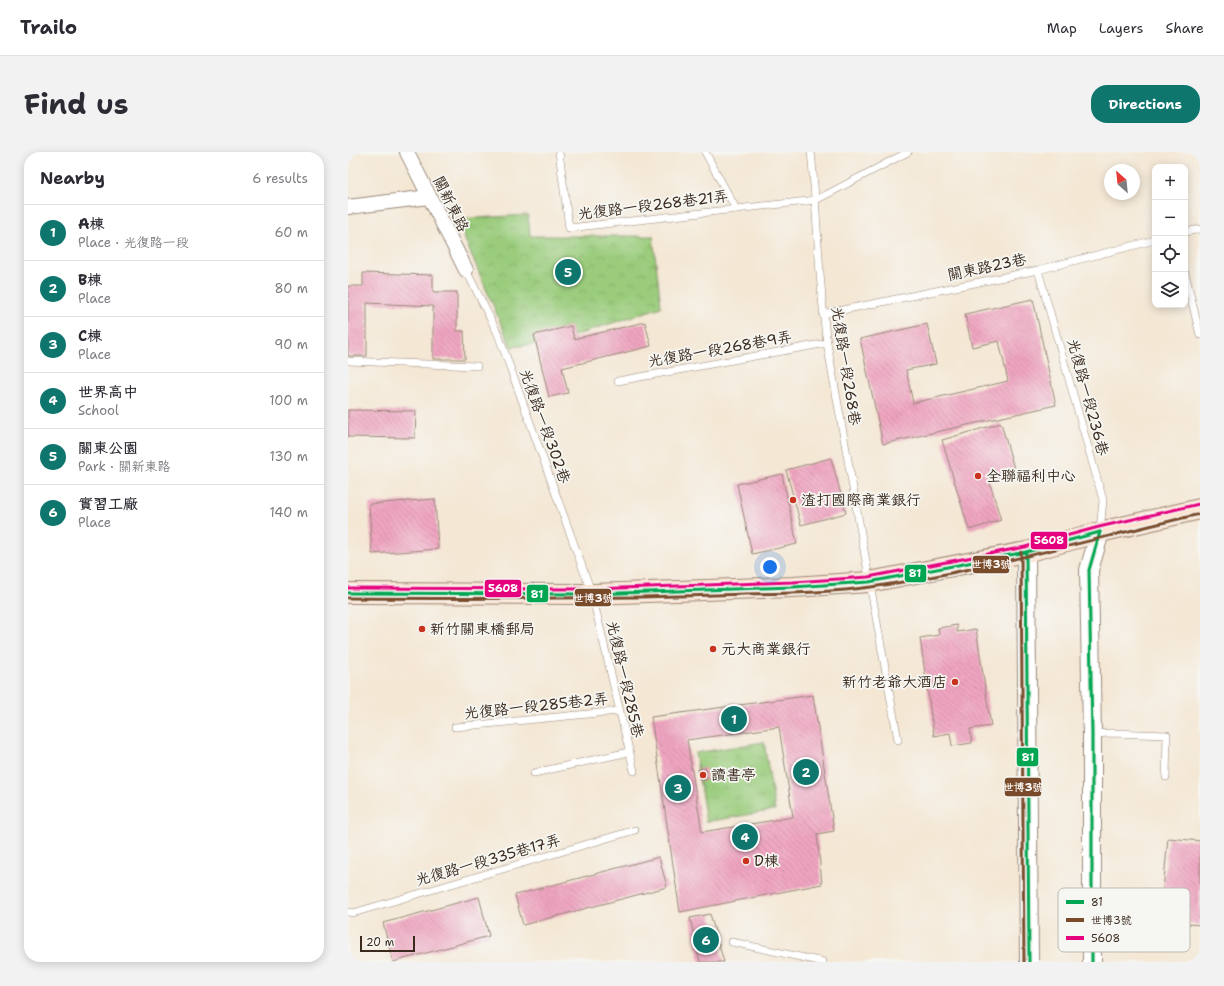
<!DOCTYPE html>
<meta charset="utf-8">
<style>
:root{--surface:#fff;--page:#f2f2f3;--text:#2b2b33;--muted:#7c7c81;--line:#e1e1e2;--accent:#0f766e}
body{margin:0;font-family:"Shantell Sans","LXGW WenKai TC",sans-serif;background:var(--page);color:var(--text)}
.controls{position:absolute;right:12px;top:12px;display:grid;overflow:hidden;border-radius:8px;box-shadow:0 2px 10px #0003}
.controls button{width:36px;height:36px;display:grid;place-items:center;padding:0;border:0;border-bottom:1px solid var(--line);background:var(--surface);color:var(--text);font:20px sans-serif}
.compass{position:absolute;left:756px;top:12px;width:36px;height:36px;border-radius:50%;background:var(--surface);box-shadow:0 2px 10px #0003;rotate:333deg}
.scale{position:absolute;left:12px;bottom:10px;width:55px;box-sizing:border-box;padding-left:4px;border:2px solid #3b2a1e;border-top:0;font-size:11px;line-height:14px;white-space:nowrap;color:#3b2a1e;-webkit-text-stroke:3px #f6f6f2;paint-order:stroke}
.you{position:absolute;left:422px;top:415px;width:14px;height:14px;margin:-10px;border:3px solid #fff;border-radius:50%;background:#1a73e8;box-shadow:0 0 0 6px #1a73e833}
.badge{display:grid;place-items:center;width:26px;height:26px;border-radius:50%;background:var(--accent);color:#fff;font-size:13px;font-weight:700}
.pin{position:absolute;translate:-50% -50%;border:2px solid #fff;box-shadow:0 1px 4px #0006}
.list{margin:0;padding:0;list-style:none}
h2{display:flex;justify-content:space-between;align-items:center;height:52px;margin:0;padding:0 16px;font-size:17px}
h2 small{font-size:13px;font-weight:400;color:var(--muted)}
.list li{display:grid;grid-template-columns:26px 1fr auto;gap:12px;align-items:center;box-sizing:border-box;height:56px;padding:0 16px;border-top:1px solid var(--line)}
.list b{display:block;font-size:15px;white-space:nowrap}
.list p{margin:0;font-size:13px;white-space:nowrap;color:var(--muted)}
.list em{font-size:13px;font-style:normal;color:var(--muted)}
.icon{flex:none;width:22px;height:22px;fill:none;stroke:currentColor;stroke-width:2;stroke-linecap:round;stroke-linejoin:round}
.map{position:relative;flex:none;width:852px;height:810px;overflow:hidden;border-radius:16px}
header{display:flex;align-items:center;gap:24px;box-sizing:border-box;height:56px;padding:0 20px;background:var(--surface);border-bottom:1px solid var(--line)}
header strong{font-size:19px}
nav{display:flex;gap:22px;margin-inline-start:auto;font-size:14px}
.intro{display:flex;align-items:center;justify-content:space-between;box-sizing:border-box;height:96px;padding:0 24px}
h1{margin:0;font-size:28px}
.button{padding:10px 18px;border-radius:16px;background:var(--accent);color:#fff;font-size:14px;font-weight:700}
main{display:flex;gap:24px;padding:0 24px}
aside{flex:1;background:var(--surface);border-radius:16px;box-shadow:0 2px 10px #0003}
.map>svg:first-child{display:block}
</style>
<header>
<strong>Trailo</strong>
<nav><a>Map</a><a>Layers</a><a>Share</a></nav>
</header>
<div class="intro"><h1>Find us</h1><a class="button">Directions</a></div>
<main>
<aside>
<h2>Nearby<small>6 results</small></h2>
<ul class="list">
<li><span class="badge">1</span><div><b>A棟</b><p>Place · 光復路一段</p></div><em>60 m</em></li>
<li><span class="badge">2</span><div><b>B棟</b><p>Place</p></div><em>80 m</em></li>
<li><span class="badge">3</span><div><b>C棟</b><p>Place</p></div><em>90 m</em></li>
<li><span class="badge">4</span><div><b>世界高中</b><p>School</p></div><em>100 m</em></li>
<li><span class="badge">5</span><div><b>關東公園</b><p>Park · 關新東路</p></div><em>130 m</em></li>
<li><span class="badge">6</span><div><b>實習工廠</b><p>Place</p></div><em>140 m</em></li>
</ul>
</aside>
<div class="map">
<svg width="852" height="810" viewBox="0 0 852 810">
<defs>
<pattern id="grass-tufts" width="24" height="20" patternUnits="userSpaceOnUse"><rect width="24" height="20" fill="#9acc7c"/><path d="M3 7l-1-3M5 7V3M7 7l1-3M15 17l-1-3M17 17v-4M19 17l1-3" fill="none" stroke="#86af6b"/></pattern>
<pattern id="park-crowns" width="20" height="18" patternUnits="userSpaceOnUse"><rect width="20" height="18" fill="#9acc7c"/><path d="M2 6a3 3 0 1 1 6 0M12 15a3 3 0 1 1 6 0" fill="none" stroke="#86af6b"/></pattern>
<pattern id="building-back-hatch" width="6" height="6" patternUnits="userSpaceOnUse"><rect width="6" height="6" fill="#f0a5c1"/><path d="M-1 5l2 2M0 0l6 6M5-1l2 2" fill="none" stroke="#c4879c"/></pattern>
</defs>
<rect width="100%" height="100%" fill="#f6f6f2"/>
<filter id="ink" filterUnits="userSpaceOnUse"><feTurbulence type="fractalNoise" baseFrequency=".025" numOctaves="2"/><feDisplacementMap in="SourceGraphic" scale="8" xChannelSelector="R" yChannelSelector="G"/><feConvolveMatrix kernelMatrix="1 2 1 2 8 2 1 2 1" color-interpolation-filters="sRGB"/></filter>
<filter id="wash" filterUnits="userSpaceOnUse"><feTurbulence type="fractalNoise" baseFrequency=".012" numOctaves="4" result="noise"/><feDisplacementMap in="SourceGraphic" scale="16" xChannelSelector="R" yChannelSelector="G"/><feGaussianBlur stdDeviation="0.9" result="paint"/><feColorMatrix in="noise" values="0 0 0 0 0 0 0 0 0 0 0 0 0 0 0 0 0 1.4 0 .05"/><feComposite in="paint" operator="in"/></filter>
<g filter="url(#wash)">
<rect width="100%" height="100%" fill="#f4e7d4"/>
<path fill="url(#grass-tufts)" stroke="#6a7b4d" d="M416,590L427,658L358,670L347,601Z"/>
<path fill="url(#park-crowns)" stroke="#6a7b4d" d="M180,63L182,84H305L313,155L207,190L163,195L108,67Z"/>
<g id="blocks">
<g fill="url(#building-back-hatch)" fill-rule="evenodd">
<path d="M15,121L85,123V140H109V179H116L117,207H85V154L19,151V204H0V134H15Z"/>
<path d="M685,147L708,253L535,292L512,187L579,172L588,212L558,218L565,251L656,230L660,229L651,189L624,195L617,162Z"/>
<path d="M297,170L303,194L214,216L220,241L201,245L186,183L223,174L226,187Z"/>
<path d="M0,258L68,259L67,286L0,285Z"/>
<path d="M653,271L667,320L641,328L653,368L621,378L594,288Z"/>
<path d="M483,306L498,361L453,373L438,318Z"/>
<path d="M434,322L449,392L404,402L389,332Z"/>
<path d="M87,347L90,397L24,402L21,352Z"/>
<path d="M609,473V480L628,477L643,574L622,577L624,591L604,594L602,581L586,584L572,486L591,483L590,476Z"/>
<path d="M465,543L486,679L469,682L474,732L332,760L303,565ZM431,575L445,665L354,680L339,588Z"/>
<path d="M358,616L359,628L352,629L350,617Z"/>
<path d="M820,686L852,689V773L812,769Z"/>
<path d="M311,705L319,735L175,773L167,743Z"/>
<path d="M131,745L141,784L45,810L35,771Z"/>
<path d="M362,762L376,810H352L342,766Z"/>
</g>
</g>
</g>
<g filter="url(#ink)">
<use href="#blocks" fill-opacity="0" stroke="#988879" stroke-width="1"/>
<g fill="none" stroke-linecap="round" stroke-linejoin="round">
<g stroke="#988879" stroke-width="8">
<g id="service">
<path d="M211,0L221,76L468,48L560,0"/>
<path d="M357,0L388,57"/>
<path d="M463,0C470,64 470,128 479,191L550,588"/>
<path d="M837,80L852,77"/>
<path d="M118,118L150,182L244,442L286,619"/>
<path d="M690,118L755,348L752,379"/>
<path d="M837,121L852,183"/>
<path d="M475,162L690,118L807,88"/>
<path d="M0,209L129,214"/>
<path d="M270,229L479,191"/>
<path d="M107,575L271,559"/>
<path d="M745,582L763,581L819,583L818,625"/>
<path d="M186,621L281,600"/>
<path d="M0,760L5,761L287,678"/>
<path d="M384,790L475,810"/>
</g>
</g>
<g stroke="#988879" stroke-width="16">
<g id="minor">
<path d="M59,0L118,118"/>
<path d="M0,55L81,45"/>
</g>
</g>
<g stroke="#988879" stroke-width="20">
<g id="tertiary">
<path d="M678,400L681,810"/>
<path d="M744,810V582L741,418L752,380"/>
</g>
</g>
<g stroke="#988879" stroke-width="22">
<path id="secondary" d="M0,441L244,442L445,435L521,430L678,400L752,380L852,357"/>
</g>
<use href="#service" stroke="#fff" stroke-width="7"/>
<use href="#minor" stroke="#fff" stroke-width="14"/>
<use href="#tertiary" stroke="#fff" stroke-width="18"/>
<use href="#secondary" stroke="#fde4d1" stroke-width="20"/>
<g stroke="#f6f6f2" stroke-width="6">
<g id="bus-1">
<path d="M678,400L681,810"/>
<path d="M0,441L244,442L445,435L521,430L678,400L752,380"/>
<path d="M744,810V582L741,418L752,380"/>
</g>
</g>
<g stroke="#f6f6f2" stroke-width="6">
<g id="bus-2">
<path d="M673,400L676,810"/>
<path d="M0,446C123,447 245,447 367,443C417,441 474,442 523,435C634,419 743,387 852,362"/>
</g>
</g>
<g stroke="#f6f6f2" stroke-width="6">
<path id="bus-3" d="M0,436L244,437L445,430L520,425L677,395L751,375L851,352"/>
</g>
<use href="#bus-1" stroke="#00a651" stroke-width="3"/>
<use href="#bus-2" stroke="#7a4b2a" stroke-width="3"/>
<use href="#bus-3" stroke="#e5007d" stroke-width="3"/>
</g>
</g>
<g fill="#c8321e" stroke="#f6f6f2" stroke-width="1.5">
<circle cx="630" cy="324" r="4"/>
<circle cx="445" cy="348" r="4"/>
<circle cx="74" cy="477" r="4"/>
<circle cx="365" cy="497" r="4"/>
<circle cx="607" cy="530" r="4"/>
<circle cx="355" cy="623" r="4"/>
<circle cx="398" cy="709" r="4"/>
</g>
<g text-anchor="middle" dominant-baseline="central" stroke-width="3.5" stroke-linejoin="round" paint-order="stroke">
<g font-size="15" fill="#3b2a1e" stroke="#f6f6f2">
<text transform="translate(103 52) rotate(63)">關新東路</text>
<text transform="translate(305 53) rotate(-7)">光復路一段268巷21弄</text>
<text transform="translate(639 115) rotate(-12)">關東路23巷</text>
<text transform="translate(372 197) rotate(-10)">光復路一段268巷9弄</text>
<text transform="translate(498 214) rotate(81)">光復路一段268巷</text>
<text transform="translate(740 245) rotate(75)">光復路一段236巷</text>
<text transform="translate(197 274) rotate(70)">光復路一段302巷</text>
<text transform="translate(277 527) rotate(77)">光復路一段285巷</text>
<text transform="translate(188 554) rotate(-6)">光復路一段285巷2弄</text>
<text transform="translate(140 708) rotate(-16)">光復路一段335巷17弄</text>
</g>
<g font-size="15" fill="#3b2a1e" stroke="#f6f6f2" text-anchor="start">
<text x="638" y="324">全聯福利中心</text>
<text x="453" y="348">渣打國際商業銀行</text>
<text x="82" y="477">新竹關東橋郵局</text>
<text x="373" y="497">元大商業銀行</text>
<text x="599" y="530" text-anchor="end">新竹老爺大酒店</text>
<text x="363" y="623">讀書亭</text>
<text x="406" y="709">D棟</text>
</g>
</g>
<rect x="710" y="736" width="132" height="64" rx="6" fill="#f6f6f2" stroke="#beb9b2" stroke-width="1"/>
<rect x="718" y="748" width="18" height="4" fill="#00a651"/>
<rect x="718" y="766" width="18" height="4" fill="#7a4b2a"/>
<rect x="718" y="784" width="18" height="4" fill="#e5007d"/>
<g font-size="11" fill="#3b2a1e">
<text x="743" y="754">81</text>
<text x="743" y="772">世博3號</text>
<text x="743" y="790">5608</text>
</g>
<g stroke="#f6f6f2" stroke-width="1.5">
<rect x="682" y="379" width="38" height="19" rx="4" fill="#e5007d"/>
<rect x="624" y="403" width="38" height="19" rx="4" fill="#7a4b2a"/>
<rect x="556" y="412" width="23" height="19" rx="4" fill="#00a651"/>
<rect x="136" y="427" width="38" height="19" rx="4" fill="#e5007d"/>
<rect x="178" y="432" width="23" height="19" rx="4" fill="#00a651"/>
<rect x="226" y="436" width="38" height="19" rx="4" fill="#7a4b2a"/>
<rect x="668" y="595" width="23" height="20" rx="4" fill="#00a651"/>
<rect x="656" y="625" width="38" height="20" rx="4" fill="#7a4b2a"/>
</g>
<g font-size="11" text-anchor="middle" font-weight="bold" fill="#fff">
<text x="701" y="392">5608</text>
<text x="643" y="416">世博3號</text>
<text x="567" y="425">81</text>
<text x="155" y="440">5608</text>
<text x="189" y="446">81</text>
<text x="245" y="450">世博3號</text>
<text x="680" y="609">81</text>
<text x="675" y="639">世博3號</text>
</g>
</svg>
<div class="controls">
<button>+</button>
<button>−</button>
<button><svg class="icon" aria-label="locate" viewBox="0 0 24 24"><circle cx="12" cy="12" r="6"/><path d="M12 2v4M12 18v4M2 12h4M18 12h4"/></svg></button>
<button><svg class="icon" aria-label="layers" viewBox="0 0 24 24"><path d="M12 4l9 5-9 5-9-5zM3 14l9 5 9-5"/></svg></button>
</div>
<svg class="compass" viewBox="-18 -18 36 36"><path d="M0-13l5 13h-10z" fill="#e53935"/><path d="M0 13l5-13h-10z" fill="#7c7c81"/></svg>
<div class="scale">20 m</div>
<div class="you"></div>
<div class="pin badge" style="left:386px;top:567px">1</div>
<div class="pin badge" style="left:458px;top:620px">2</div>
<div class="pin badge" style="left:330px;top:636px">3</div>
<div class="pin badge" style="left:397px;top:685px">4</div>
<div class="pin badge" style="left:220px;top:120px">5</div>
<div class="pin badge" style="left:358px;top:788px">6</div>
</div>
</main>
